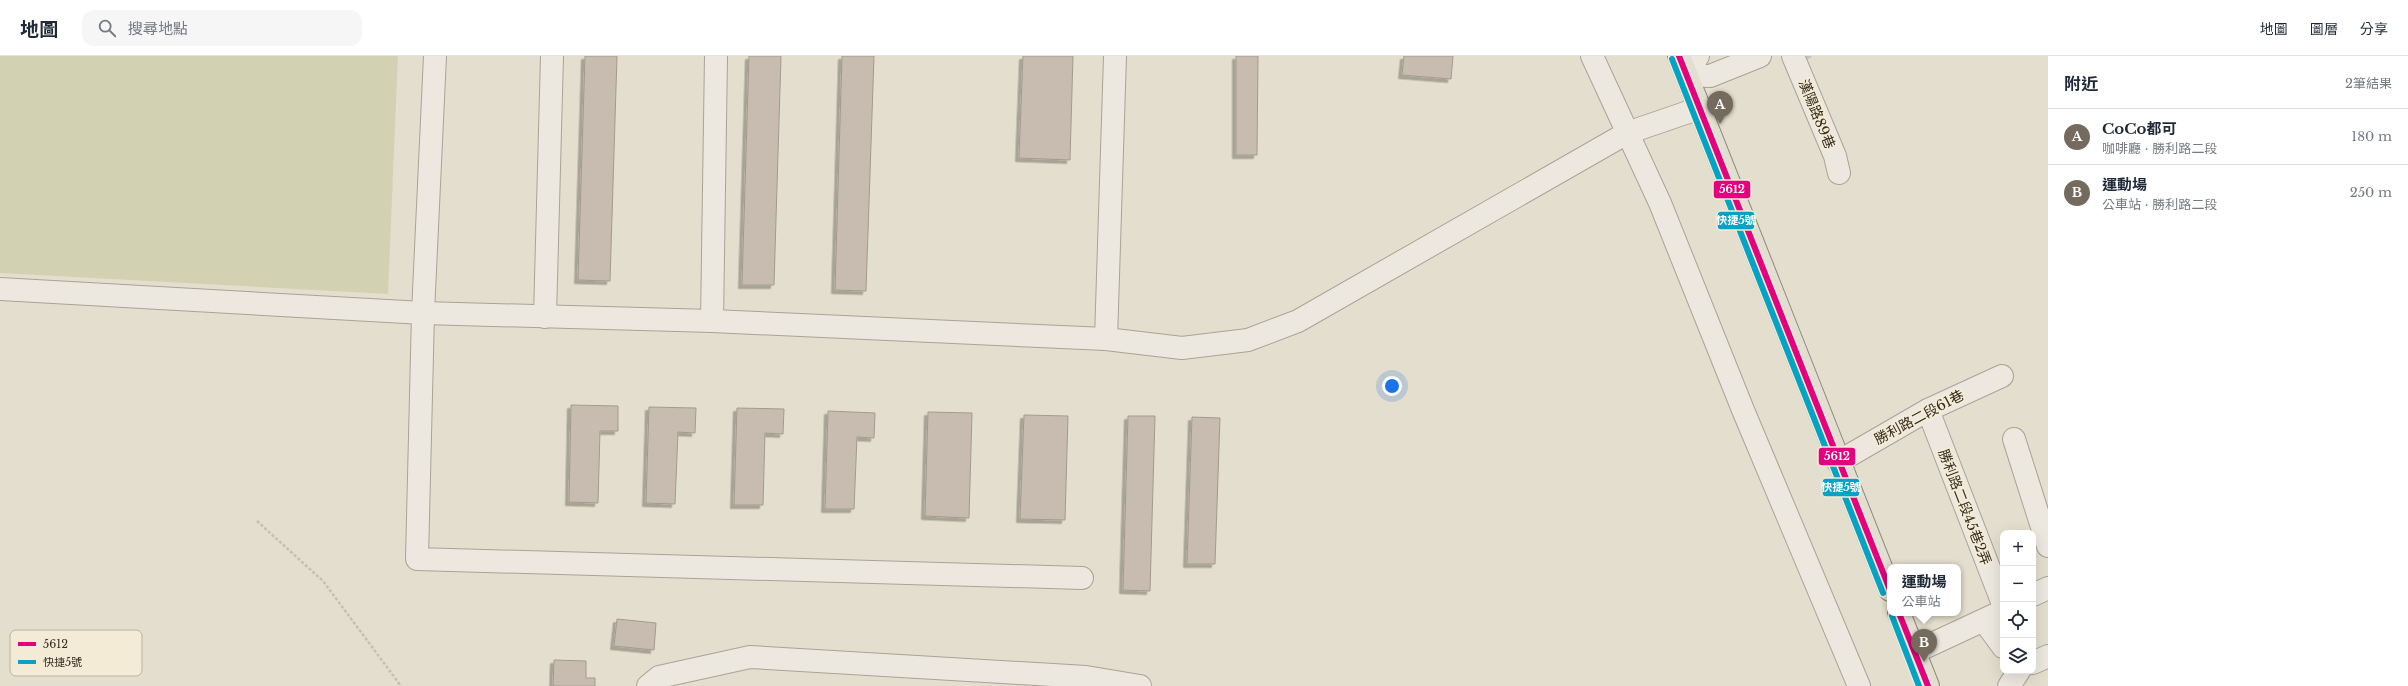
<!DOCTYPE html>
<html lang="zh-TW">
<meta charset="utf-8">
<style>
:root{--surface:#fff;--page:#f6f6f7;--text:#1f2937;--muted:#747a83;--line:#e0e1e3;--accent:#746a5d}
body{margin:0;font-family:"Libre Baskerville","Noto Sans TC",serif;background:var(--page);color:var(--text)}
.controls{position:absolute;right:12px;bottom:12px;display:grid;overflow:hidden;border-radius:8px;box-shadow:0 4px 16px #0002}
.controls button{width:36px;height:36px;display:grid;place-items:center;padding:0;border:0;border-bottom:1px solid var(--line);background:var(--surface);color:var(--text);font:20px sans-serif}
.you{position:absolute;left:1392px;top:330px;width:14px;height:14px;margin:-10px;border:3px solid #fff;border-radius:50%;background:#1a73e8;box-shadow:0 0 0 6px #1a73e833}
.badge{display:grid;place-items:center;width:26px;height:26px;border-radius:50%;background:var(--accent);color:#fff;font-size:13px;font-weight:700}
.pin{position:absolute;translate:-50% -33px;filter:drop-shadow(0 1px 2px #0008)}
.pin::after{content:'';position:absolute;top:21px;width:14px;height:12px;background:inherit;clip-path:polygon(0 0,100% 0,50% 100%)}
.popup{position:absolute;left:1887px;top:508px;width:74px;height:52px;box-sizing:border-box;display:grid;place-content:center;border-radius:8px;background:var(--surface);filter:drop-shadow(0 1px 3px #0005);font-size:13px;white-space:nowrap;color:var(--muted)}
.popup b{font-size:15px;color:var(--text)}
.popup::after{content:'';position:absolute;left:50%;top:100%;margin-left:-8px;border:8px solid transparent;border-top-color:var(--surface)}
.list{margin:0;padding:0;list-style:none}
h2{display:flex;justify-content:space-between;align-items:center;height:52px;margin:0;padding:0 16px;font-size:17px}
h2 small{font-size:13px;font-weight:400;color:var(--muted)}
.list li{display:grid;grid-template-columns:26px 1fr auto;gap:12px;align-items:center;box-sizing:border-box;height:56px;padding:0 16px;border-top:1px solid var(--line)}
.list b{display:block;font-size:15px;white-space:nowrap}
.list p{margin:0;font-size:13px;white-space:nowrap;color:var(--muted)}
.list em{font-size:13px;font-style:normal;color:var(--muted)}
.icon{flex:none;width:22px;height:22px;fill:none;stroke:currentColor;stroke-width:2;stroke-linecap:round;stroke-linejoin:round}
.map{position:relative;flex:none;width:2048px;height:630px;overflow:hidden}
header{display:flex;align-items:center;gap:24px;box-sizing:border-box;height:56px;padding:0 20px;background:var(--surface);border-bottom:1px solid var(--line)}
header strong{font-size:19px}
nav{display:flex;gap:22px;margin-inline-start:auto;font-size:14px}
.search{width:280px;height:36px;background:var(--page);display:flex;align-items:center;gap:10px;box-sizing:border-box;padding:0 14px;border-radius:12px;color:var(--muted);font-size:15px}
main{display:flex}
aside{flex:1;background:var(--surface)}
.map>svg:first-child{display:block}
</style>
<header>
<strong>地圖</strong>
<div class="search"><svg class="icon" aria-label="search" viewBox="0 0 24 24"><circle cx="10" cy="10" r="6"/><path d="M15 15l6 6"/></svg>搜尋地點</div>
<nav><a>地圖</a><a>圖層</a><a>分享</a></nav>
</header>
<main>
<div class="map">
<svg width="2048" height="630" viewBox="0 0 2048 630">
<defs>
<filter id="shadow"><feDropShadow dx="-3.5" dy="3.5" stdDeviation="0" flood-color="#0004"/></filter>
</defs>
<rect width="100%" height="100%" fill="#e4dece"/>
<path fill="#d2d2b2" d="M0,0H398L388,238L0,217Z"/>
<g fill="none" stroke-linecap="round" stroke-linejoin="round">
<path stroke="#b9c9bf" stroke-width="5" d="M1804,2L1809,0"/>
</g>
<g fill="#c7bcaf" stroke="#a49a8e" filter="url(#shadow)">
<path d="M585,0H617L610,225L578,224Z"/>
<path d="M749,0H781L774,229H742Z"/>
<path d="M842,0H874L866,235L835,234Z"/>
<path d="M1023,0H1073L1070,104L1019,102Z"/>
<path d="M1236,0H1258L1257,99H1236Z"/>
<path d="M1404,0H1453L1451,23L1402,19Z"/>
<path d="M571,349L618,350V375H600L598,447L569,446Z"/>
<path d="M649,351L696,352L695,377L678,376L675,448L646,447Z"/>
<path d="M737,352L784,353L783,378L765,377L763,449H734Z"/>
<path d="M828,355L875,357L874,382L857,381L854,453H825Z"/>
<path d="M928,356L972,357L969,462L925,460Z"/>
<path d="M1024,359L1068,360L1065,464L1020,463Z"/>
<path d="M1128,360H1155L1150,535L1123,534Z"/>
<path d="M1192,361L1220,362L1215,508H1187Z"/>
<path d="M617,563L656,567L654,594L614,590Z"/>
<path d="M554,604L586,605V622H595V630H553Z"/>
</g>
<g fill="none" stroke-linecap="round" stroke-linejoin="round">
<g stroke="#a9a397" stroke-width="24">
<g id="minor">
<path d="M435,0L423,257L417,503L1082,522"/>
<path d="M1592,0L1660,147L1743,354L1859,630"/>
<path d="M1698,0L1687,19L1710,20L1760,0"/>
<path d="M1793,0L1835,100L1839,117"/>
<path d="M0,233L423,257L712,265L1106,283L1182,292L1248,284L1298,265L1627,77L1700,52"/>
<path d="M545,261L552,0"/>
<path d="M712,265L716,0"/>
<path d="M1106,283L1115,0"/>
<path d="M1928,354L2003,548"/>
<path d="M2014,383L2048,490"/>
<path d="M1838,406L1928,354L2002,320"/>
<path d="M2033,539L2048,532"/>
<path d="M1984,565L2003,591"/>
<path d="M1915,596L2003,555"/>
<path d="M2033,607L2048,600"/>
<path d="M648,630L659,621L750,601L1086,621L1140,630"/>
<path d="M2009,630L2019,615"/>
</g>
</g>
<g stroke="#8f887e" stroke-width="24">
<g id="major">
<path d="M1679,0L1890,534"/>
<path d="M1899,557L1928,630"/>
</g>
</g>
<path stroke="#c5bfb6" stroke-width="2.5" stroke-dasharray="3 2" stroke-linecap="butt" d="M257,465L323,525L401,630"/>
<use href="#minor" stroke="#ece8e0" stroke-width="22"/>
<use href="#major" stroke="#e3ded2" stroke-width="22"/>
<g stroke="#f3ebd5" stroke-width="9">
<g id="bus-1">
<path d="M1679,0L1890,534"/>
<path d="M1899,557L1928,630"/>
</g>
</g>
<g stroke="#f3ebd5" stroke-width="9">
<g id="bus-2">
<path d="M1672,3L1883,537"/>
<path d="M1892,560L1919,630"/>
</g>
</g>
<use href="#bus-1" stroke="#e5007d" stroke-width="6"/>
<use href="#bus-2" stroke="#03a3c5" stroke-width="6"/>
</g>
<g text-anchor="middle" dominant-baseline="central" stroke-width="4" stroke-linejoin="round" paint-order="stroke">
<g font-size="14" fill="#372c20" stroke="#f3ebd5">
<text transform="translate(1817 58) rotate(68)">漢陽路89巷</text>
<text transform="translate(1919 361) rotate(-28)">勝利路二段61巷</text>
<text transform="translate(1965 451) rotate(69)">勝利路二段45巷2弄</text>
</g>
</g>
<rect x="10" y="574" width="132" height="46" rx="6" fill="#f3ebd5" stroke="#bbb29f" stroke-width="1"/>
<rect x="18" y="586" width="18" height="4" fill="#e5007d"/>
<rect x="18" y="604" width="18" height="4" fill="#03a3c5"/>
<g font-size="11" fill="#372c20">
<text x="43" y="592">5612</text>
<text x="43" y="610">快捷5號</text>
</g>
<g stroke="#f3ebd5" stroke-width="1.5">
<rect x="1713" y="124" width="38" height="19" rx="4" fill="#e5007d"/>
<rect x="1717" y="155" width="38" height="19" rx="4" fill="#03a3c5"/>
<rect x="1818" y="391" width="38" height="19" rx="4" fill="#e5007d"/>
<rect x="1822" y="422" width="38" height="19" rx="4" fill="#03a3c5"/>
</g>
<g font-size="11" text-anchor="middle" font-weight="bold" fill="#fff">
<text x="1732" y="137">5612</text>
<text x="1736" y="168">快捷5號</text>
<text x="1837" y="404">5612</text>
<text x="1841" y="435">快捷5號</text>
</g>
</svg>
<div class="controls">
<button>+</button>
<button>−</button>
<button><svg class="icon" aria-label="locate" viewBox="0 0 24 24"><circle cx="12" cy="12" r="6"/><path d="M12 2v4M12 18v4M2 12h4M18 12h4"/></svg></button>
<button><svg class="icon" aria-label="layers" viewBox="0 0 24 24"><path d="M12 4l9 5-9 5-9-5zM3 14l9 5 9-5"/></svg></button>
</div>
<div class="you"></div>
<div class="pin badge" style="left:1720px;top:68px">A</div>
<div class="pin badge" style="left:1924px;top:606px">B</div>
<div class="popup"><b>運動場</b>公車站</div>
</div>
<aside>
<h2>附近<small>2筆結果</small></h2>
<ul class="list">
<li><span class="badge">A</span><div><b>CoCo都可</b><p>咖啡廳 · 勝利路二段</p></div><em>180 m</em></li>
<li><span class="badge">B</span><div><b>運動場</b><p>公車站 · 勝利路二段</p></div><em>250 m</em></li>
</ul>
</aside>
</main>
